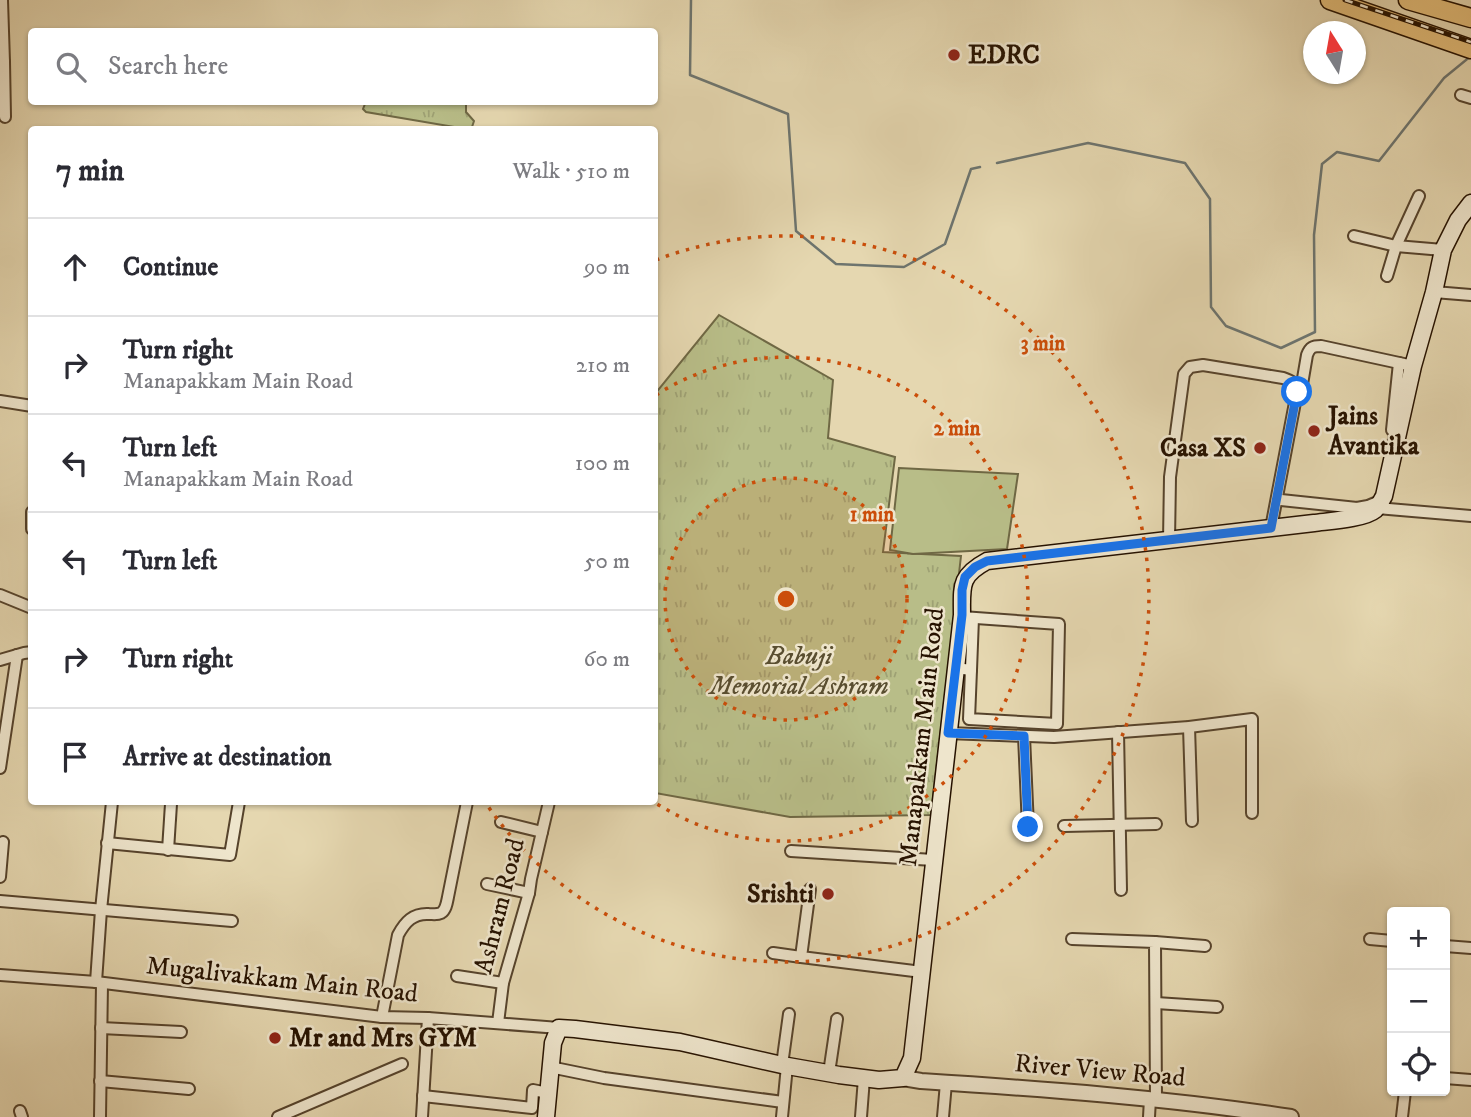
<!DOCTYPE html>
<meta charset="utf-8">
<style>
:root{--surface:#fff;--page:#f2f2f3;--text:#2b2b33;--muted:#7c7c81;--line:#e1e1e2}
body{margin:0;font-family:"IM FELL DW Pica",serif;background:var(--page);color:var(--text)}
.controls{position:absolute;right:21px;bottom:21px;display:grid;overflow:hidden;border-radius:7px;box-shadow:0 2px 5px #0004}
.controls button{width:63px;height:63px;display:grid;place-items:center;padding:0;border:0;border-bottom:2px solid var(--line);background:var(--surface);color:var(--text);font:35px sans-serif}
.compass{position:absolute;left:1303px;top:21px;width:63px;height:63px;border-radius:50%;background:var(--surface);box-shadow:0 2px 5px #0004;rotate:349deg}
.stop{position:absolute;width:21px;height:21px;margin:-16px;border:5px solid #1a73e8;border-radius:50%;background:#fff}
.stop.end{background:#1a73e8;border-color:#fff;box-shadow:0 2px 7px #0008}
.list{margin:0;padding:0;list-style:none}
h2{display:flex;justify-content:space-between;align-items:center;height:91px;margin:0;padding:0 28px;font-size:30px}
h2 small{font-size:23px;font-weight:400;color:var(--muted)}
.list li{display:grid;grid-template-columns:46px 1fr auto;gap:21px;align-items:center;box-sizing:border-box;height:98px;padding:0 28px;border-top:2px solid var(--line)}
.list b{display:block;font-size:26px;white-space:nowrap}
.list p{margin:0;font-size:23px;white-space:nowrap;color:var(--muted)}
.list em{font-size:23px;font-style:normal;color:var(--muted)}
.icon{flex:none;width:38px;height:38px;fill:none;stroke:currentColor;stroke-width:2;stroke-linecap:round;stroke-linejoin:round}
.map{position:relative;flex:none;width:1471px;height:1117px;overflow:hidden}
.search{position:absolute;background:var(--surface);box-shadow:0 2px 5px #0004;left:28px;top:28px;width:630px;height:77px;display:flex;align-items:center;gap:18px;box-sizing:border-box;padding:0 24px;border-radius:7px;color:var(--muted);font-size:26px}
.panel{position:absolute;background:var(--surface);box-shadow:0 2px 5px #0004;left:28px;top:126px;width:630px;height:679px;border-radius:7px}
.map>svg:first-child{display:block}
</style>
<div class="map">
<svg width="1471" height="1117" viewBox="0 0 1471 1117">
<defs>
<pattern id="park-tufts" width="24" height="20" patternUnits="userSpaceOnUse" patternTransform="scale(1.75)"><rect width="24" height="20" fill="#b8bd88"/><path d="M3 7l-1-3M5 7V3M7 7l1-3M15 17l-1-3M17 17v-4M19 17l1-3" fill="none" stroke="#9ea174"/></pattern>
</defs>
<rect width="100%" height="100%" fill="#e5d7b0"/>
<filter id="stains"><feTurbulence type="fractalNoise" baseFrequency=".00286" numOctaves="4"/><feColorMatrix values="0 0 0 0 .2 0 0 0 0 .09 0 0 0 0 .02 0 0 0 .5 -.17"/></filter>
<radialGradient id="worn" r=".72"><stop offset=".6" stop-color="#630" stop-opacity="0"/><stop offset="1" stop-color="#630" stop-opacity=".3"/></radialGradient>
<g fill="url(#park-tufts)" stroke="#6f6844" stroke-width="2">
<path d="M369,102H466V112L474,121L472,127L466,129L366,112L363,109L365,104Z"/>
<path d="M719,315L833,380L828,438L895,457L883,552L961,556L931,815L790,817L655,793L654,395Z"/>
</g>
<path fill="#b8bd88" stroke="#6f6844" stroke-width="2" d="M899,468L1018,474L1007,549L913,554L890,550Z"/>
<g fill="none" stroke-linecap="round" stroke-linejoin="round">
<g stroke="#6d746e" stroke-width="2.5">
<path d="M691,0L690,75L788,114L796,231L836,264L904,267L945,244L971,169L980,167"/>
<path d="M997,163L1088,143L1185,163L1210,199L1211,307L1226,326L1281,348L1315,332L1314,235L1322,164L1337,152L1379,161L1444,78L1471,56"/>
</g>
<g stroke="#56432c" stroke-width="14">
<g id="minor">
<path d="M0,62H4L2,0"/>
<path d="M4,62L5,117"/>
<path d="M1461,95L1471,98"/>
<path d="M1354,236L1396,246L1443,250"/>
<path d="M1387,276L1396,246L1419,196"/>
<path d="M1434,292L1471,295"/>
<path d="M1300,396L1307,355C1310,347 1313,346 1321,346L1413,366"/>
<path d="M0,401L32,406"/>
<path d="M1392,430L1399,363"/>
<path d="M1281,500L1357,508L1368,506L1375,503"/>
<path d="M1377,508L1471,516"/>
<path d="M32,512V529"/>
<path d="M1169,541L1170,477L1184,374L1190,367L1203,365L1283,378C1292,381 1295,383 1297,392L1271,528"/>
<path d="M0,595L32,608"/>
<path d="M0,660L24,653L32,652"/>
<path d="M956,668L971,670L969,719L1057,724L1059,624L962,617"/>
<path d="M971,670L973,618"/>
<path d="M1189,727L1192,821"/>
<path d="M1118,732L1121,890"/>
<path d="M948,733L1054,737L1189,727L1252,719V813"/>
<path d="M1024,736L1028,827"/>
<path d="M0,768L17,655"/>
<path d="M501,822L542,832"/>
<path d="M1064,826L1156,824"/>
<path d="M107,843L230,855L239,802"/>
<path d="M168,850L171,804"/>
<path d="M791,851L933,860"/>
<path d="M0,877L3,842"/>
<path d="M487,884L529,893"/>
<path d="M810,889L801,957L922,972"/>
<path d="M0,901L232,921"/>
<path d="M1072,939L1155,942L1156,1099"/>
<path d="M1370,939L1392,941"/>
<path d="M1155,942L1205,946"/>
<path d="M1445,946L1471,948"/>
<path d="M773,953L801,957"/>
<path d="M0,975L96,982L382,1017L428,1018L559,1028"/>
<path d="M457,976L503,983"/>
<path d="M96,982L101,910L112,802"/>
<path d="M1156,1003L1217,1007"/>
<path d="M382,1017L398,935C405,922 413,913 429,914C433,914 437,915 441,913C446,910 447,902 448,897L467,802"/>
<path d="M498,1023L503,983L529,893L531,879L549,802"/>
<path d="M101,1028L181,1032"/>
<path d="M782,1065L789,1014"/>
<path d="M550,1067L604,1078L783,1102"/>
<path d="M829,1073L837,1019"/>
<path d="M1445,1078L1471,1080"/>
<path d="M100,1081L189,1089"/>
<path d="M423,1096L532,1108L533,1090L548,1093"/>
<path d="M20,1111L22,1117"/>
<path d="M100,1117L102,984"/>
<path d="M278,1117L402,1064"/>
<path d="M422,1117L428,1018"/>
<path d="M782,1117L787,1066"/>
<path d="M861,1117L864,1078"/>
<path d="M943,1117L946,1083"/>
<path d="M1149,1117L1150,1099"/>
<path d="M1402,1117L1405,1091"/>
</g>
</g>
<g stroke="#56432c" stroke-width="18">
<path id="tertiary" d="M903,1078L921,1081C1045,1089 1168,1098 1291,1117"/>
</g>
<g stroke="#261200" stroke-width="19">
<path id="secondary" d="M546,1117L553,1043L559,1028L575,1029L680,1042L782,1065L839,1075L879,1080L903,1078L912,1058L962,615C962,586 959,576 987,561L1314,523C1329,521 1364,519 1375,510C1379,506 1381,501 1384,496L1413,366L1434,292L1443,250L1458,220L1471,203"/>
</g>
<g stroke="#261200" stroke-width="21">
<g id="primary">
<path d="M1330,0L1471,49"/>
<path d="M1408,0L1471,18"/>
</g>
</g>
<use href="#minor" stroke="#eee5cc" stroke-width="10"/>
<use href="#tertiary" stroke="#eee5cc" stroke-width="14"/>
<use href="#secondary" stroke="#eee5cc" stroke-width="16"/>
<use href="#primary" stroke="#e2bc78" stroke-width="18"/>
<g stroke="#261200" stroke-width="5">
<path id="rail" d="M1345,0L1471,42"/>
</g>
<use href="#rail" stroke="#eee5cc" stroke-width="2.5" stroke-dasharray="8" stroke-linecap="butt"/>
</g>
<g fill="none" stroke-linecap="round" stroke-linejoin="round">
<path stroke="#1a73e8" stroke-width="9" d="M1028,827L1024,736L948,733L962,615V590L965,577L975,567L987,561L1271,528L1297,392"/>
</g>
<circle cx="786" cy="599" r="121" fill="#cb4e0a" fill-opacity=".12"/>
<g fill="none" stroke="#cb4e0a" stroke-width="3.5" stroke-dasharray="3.5 7">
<circle cx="786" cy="599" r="121"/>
<path d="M656 395A242 242 0 1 1 654 802"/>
<path d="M656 260A363 363 0 1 1 485 802"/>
</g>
<g fill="#8f2418" stroke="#eee5cc" stroke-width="2.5">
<circle cx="954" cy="55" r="7"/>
<circle cx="1314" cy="431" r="7"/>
<circle cx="1260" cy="448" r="7"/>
<circle cx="828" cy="894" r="7"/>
<circle cx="275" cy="1038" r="7"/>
</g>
<g text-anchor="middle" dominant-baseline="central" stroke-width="5" stroke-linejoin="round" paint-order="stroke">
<g font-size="26" font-weight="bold" fill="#261200" stroke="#eee5cc" text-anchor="start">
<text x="968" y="55">EDRC</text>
<text x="1328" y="416">Jains<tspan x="1328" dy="30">Avantika</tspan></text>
<text x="1246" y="448" text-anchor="end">Casa XS</text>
<text x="814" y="894" text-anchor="end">Srishti</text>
<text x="289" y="1038">Mr and Mrs GYM</text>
</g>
<g font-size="26" font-style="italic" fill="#594e30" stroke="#eee5cc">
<text x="799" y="656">Babuji<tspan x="799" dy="30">Memorial Ashram</tspan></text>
</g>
<g font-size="26" fill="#261200" stroke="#eee5cc">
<text transform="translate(922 737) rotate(-84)">Manapakkam Main Road</text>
<text transform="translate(500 906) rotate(-76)">Ashram Road</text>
<text transform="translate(282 980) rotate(6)">Mugalivakkam Main Road</text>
<text transform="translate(1100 1071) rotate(5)">River View Road</text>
</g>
</g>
<circle cx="786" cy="599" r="10" fill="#cb4e0a" stroke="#eee5cc" stroke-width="3.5"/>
<g font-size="21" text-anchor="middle" font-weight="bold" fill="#cb4e0a" stroke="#eee5cc" stroke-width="5" stroke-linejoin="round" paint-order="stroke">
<text x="1043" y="350">3 min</text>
<text x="957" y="435">2 min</text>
<text x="872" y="521">1 min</text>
</g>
<rect width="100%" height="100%" filter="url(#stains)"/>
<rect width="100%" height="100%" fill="url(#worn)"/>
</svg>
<div class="controls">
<button>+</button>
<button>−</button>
<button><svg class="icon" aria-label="locate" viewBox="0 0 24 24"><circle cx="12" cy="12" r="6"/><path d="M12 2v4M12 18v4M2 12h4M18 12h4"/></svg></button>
</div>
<svg class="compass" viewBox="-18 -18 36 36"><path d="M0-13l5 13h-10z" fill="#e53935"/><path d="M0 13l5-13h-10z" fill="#7c7c81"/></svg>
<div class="stop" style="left:1297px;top:392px"></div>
<div class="stop end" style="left:1028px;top:827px"></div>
<div class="search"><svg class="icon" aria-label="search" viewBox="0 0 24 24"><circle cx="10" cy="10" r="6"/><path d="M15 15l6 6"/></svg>Search here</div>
<section class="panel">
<h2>7 min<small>Walk · 510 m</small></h2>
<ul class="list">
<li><svg class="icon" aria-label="ahead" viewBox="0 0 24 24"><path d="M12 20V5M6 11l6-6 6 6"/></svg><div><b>Continue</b></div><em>90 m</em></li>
<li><svg class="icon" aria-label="right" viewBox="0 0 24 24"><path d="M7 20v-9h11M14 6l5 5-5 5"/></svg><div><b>Turn right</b><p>Manapakkam Main Road</p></div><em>210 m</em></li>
<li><svg class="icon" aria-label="left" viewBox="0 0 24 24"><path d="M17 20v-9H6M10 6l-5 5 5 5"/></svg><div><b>Turn left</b><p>Manapakkam Main Road</p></div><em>100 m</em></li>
<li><svg class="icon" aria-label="left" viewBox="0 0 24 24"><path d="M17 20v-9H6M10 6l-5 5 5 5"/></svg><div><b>Turn left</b></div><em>50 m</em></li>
<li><svg class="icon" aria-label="right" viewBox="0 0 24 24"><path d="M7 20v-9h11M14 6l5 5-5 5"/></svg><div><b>Turn right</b></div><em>60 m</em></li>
<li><svg class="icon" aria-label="arrive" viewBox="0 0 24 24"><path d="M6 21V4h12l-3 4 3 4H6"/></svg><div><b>Arrive at destination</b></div></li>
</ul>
</section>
</div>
